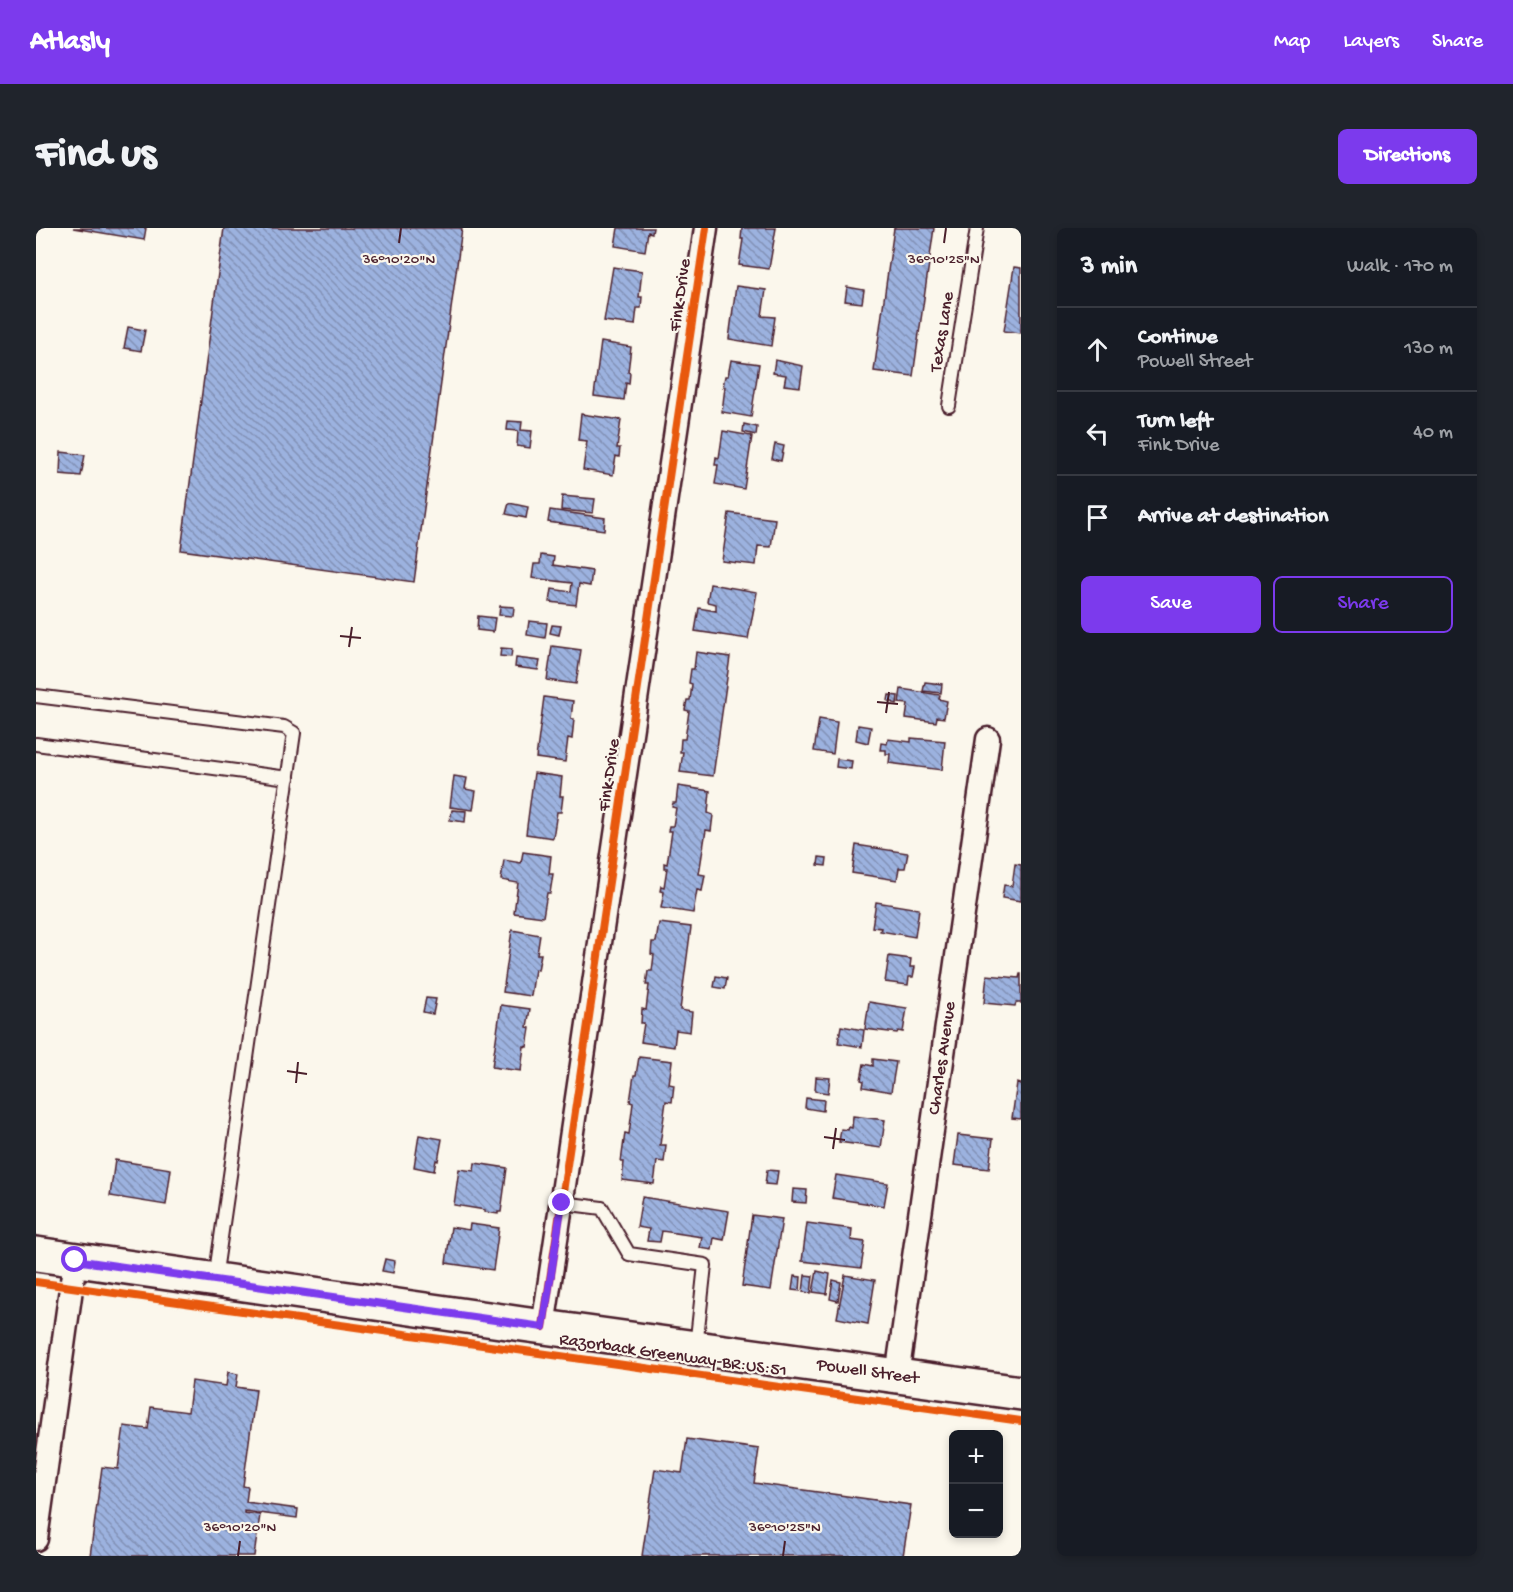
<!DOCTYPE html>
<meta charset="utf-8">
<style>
:root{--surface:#171b24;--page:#20242c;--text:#f1f3f6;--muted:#9ea1a6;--line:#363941;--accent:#7c3aed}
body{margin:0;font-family:"Gochi Hand",sans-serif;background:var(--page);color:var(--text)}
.controls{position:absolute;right:18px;bottom:18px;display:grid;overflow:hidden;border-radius:9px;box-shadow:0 3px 9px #0003}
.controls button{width:54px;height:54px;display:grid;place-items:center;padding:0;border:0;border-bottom:2px solid var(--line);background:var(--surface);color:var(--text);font:30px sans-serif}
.stop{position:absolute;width:18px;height:18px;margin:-14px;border:4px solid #7c3aed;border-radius:50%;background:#fff}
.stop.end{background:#7c3aed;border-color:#fff;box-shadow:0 2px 6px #0008}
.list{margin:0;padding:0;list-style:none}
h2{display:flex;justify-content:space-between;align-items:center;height:78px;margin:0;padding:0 24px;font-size:26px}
h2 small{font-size:20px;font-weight:400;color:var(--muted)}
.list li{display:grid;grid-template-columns:39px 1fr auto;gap:18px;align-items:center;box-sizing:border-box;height:84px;padding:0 24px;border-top:2px solid var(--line)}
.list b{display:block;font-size:22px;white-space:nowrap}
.list p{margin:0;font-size:20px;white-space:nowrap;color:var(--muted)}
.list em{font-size:20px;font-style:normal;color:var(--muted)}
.actions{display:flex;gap:12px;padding:18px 24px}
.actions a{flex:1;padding:14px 0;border:2px solid var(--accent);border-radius:9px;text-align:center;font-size:21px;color:var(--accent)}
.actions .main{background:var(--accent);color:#fff}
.icon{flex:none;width:33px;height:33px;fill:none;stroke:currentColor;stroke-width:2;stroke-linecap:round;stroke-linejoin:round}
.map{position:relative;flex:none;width:985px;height:1328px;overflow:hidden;border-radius:9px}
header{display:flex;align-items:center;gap:36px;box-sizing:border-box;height:84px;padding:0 30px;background:var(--accent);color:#fff}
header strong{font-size:28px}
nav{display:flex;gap:33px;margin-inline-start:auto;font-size:21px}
.intro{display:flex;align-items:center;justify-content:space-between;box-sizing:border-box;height:144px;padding:0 36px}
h1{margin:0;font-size:42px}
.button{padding:15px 27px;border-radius:9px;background:var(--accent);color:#fff;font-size:21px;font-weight:700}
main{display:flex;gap:36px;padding:0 36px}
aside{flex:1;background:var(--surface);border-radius:9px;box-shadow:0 3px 9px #0003}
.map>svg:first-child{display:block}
</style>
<header>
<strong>Atlasly</strong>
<nav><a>Map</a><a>Layers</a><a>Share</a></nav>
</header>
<div class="intro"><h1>Find us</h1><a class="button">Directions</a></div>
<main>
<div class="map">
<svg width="985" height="1328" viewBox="0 0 985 1328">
<defs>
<pattern id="building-back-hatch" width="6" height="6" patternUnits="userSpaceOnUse" patternTransform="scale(1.5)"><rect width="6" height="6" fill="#9cb2df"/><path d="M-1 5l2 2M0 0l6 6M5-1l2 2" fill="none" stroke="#8190b5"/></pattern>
</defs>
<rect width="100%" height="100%" fill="#fbf7ec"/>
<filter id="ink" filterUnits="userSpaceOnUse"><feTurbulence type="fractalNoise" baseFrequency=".0167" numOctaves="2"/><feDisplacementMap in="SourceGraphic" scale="12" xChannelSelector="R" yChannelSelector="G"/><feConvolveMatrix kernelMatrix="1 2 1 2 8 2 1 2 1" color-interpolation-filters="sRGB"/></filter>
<g filter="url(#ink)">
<g fill="url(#building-back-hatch)" stroke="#4a1f2b" stroke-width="1.5">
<path d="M37,0H110L108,12Z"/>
<path d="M188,0H426L378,354L145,322Z"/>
<path d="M582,0H617L616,5L612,4L609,23L579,18Z"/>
<path d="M706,0H740L733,41L703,37L707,11H705Z"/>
<path d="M858,0H898L877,148L838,143Z"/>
<path d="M577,39L606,43L603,69H606L605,80H601L599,97L568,93Z"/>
<path d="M978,39L985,40V105L968,103Z"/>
<path d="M700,58L730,62L726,88L739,89L735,118L693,111Z"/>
<path d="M811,59L828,62L826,75L809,73Z"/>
<path d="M92,99L109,102L105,123L88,120Z"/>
<path d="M565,114L595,119L592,144L594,145L593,156L590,155L588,172L558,168Z"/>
<path d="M695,132L723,136L715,189L686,184L689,159H687L689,148H692Z"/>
<path d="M739,132L767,138L764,159L748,157L750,147L737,145Z"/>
<path d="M545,186L585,192L581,220H584L583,229L580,228L577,247L547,242L551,213L542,212Z"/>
<path d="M472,193L486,194L485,202L496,203L494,220L481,218L482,203L471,202Z"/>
<path d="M708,196L721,199L720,207L707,204Z"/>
<path d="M687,203L716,208L708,261L679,256L682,237H679L680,229L683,230Z"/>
<path d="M739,216L748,218L745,233L736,231Z"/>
<path d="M25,224L49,227L45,248L24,246Z"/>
<path d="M526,268L559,271L557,285L525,282Z"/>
<path d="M473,275L492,279L490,290L470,286Z"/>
<path d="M514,282L569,290L568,302L512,294Z"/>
<path d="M693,285L739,291L735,319L722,318L720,337L686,333Z"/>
<path d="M505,327L518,329L517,337L556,343L554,358L543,356L540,377L514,374L516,361L535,364L536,355L496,350L498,336H504Z"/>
<path d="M674,356L721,364L712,411L659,403L663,380L680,383V376L671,374Z"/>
<path d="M464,378L478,379L477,388L463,387Z"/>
<path d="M442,388L459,390L457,404L441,402Z"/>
<path d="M493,393L511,395L509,410L491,407Z"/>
<path d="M516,397L525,398L523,407L514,405Z"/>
<path d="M516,418L545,422L540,456L511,452Z"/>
<path d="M465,420L476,421L475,429L464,428Z"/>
<path d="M660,424L694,429L677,548L644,544L647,524H644L645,511H649L653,483L649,482L651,472H654L656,456L653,455L655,441H658Z"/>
<path d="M480,430L504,433L502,442L479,439Z"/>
<path d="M889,454L906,456L905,465L887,463Z"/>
<path d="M865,461L904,467L903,471L911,473L908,490L901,489L900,494L870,490L872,476L863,475Z"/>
<path d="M853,467L862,468L861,476L857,475V474L852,473Z"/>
<path d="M508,469L537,473L535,491H538L536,511L532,510L529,534L500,530Z"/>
<path d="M783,491L801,494L797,526L778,523Z"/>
<path d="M822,497L835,499L832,515L820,512Z"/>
<path d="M875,510L909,513L906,542L853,535L854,526H850V522H844L845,515L851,516L852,511L875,514Z"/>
<path d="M801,531L816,533L815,541L800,539Z"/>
<path d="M498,545L526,549L524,568H527L525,584H521L517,610L490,606Z"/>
<path d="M418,548L431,550L429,561L440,563L437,582L414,579Z"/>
<path d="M642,558L674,563L672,585L677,587L675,603L670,602L663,646L669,647L666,663L661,662L657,685L625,680L628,664L624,663L625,658L628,659L631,640H628V635L631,636L636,603H632L633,598H637L640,580L636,579L637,575H640Z"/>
<path d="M416,582L430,583L429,594L414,592Z"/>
<path d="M820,617L872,625L869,640H863L861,652L816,645Z"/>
<path d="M487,624L515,628L513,646H517L514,665H511L507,689L478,685L482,655L465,652L468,632L485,635Z"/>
<path d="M783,629L791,630L790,638L782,637Z"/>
<path d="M979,636L985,637V673L966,670L968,657L976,658Z"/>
<path d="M840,674L883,681L879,709L844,703L845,700L836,699Z"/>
<path d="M623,695L655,699L644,782L656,784L654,804L640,802L638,819L605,814L608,795H605L606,781L610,782L613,757H610L612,743H616L618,727L615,726L616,714H620Z"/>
<path d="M476,702L504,707L501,726H505L502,742L499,741L495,768L467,764Z"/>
<path d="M853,728L875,731L874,739H879L877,749H873L872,757L849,754Z"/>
<path d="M984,746H985V775H980L979,778L948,775L951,747L983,750Z"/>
<path d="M680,748L691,750L689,761L678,759Z"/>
<path d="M390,770L400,771L397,786L387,784Z"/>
<path d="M833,774L871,780L867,804L862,803L861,805L829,801Z"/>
<path d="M465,777L494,781L491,799L494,800L491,819L488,818L485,843L456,839Z"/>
<path d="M805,798L828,802L826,819L802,815Z"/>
<path d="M603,829L636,833L633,856L638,857L636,874L630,873L624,917H630L628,934L621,933L618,956L586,952L588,934H585L589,905L593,906L597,875L594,874L598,847H600Z"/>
<path d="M837,831L860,834L855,864L827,859L828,853L825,852L828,836L837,838Z"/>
<path d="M780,849L794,850L792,865L779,863Z"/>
<path d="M981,855L985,856V891L976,890Z"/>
<path d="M770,870L788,872L787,883L769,880Z"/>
<path d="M817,888L849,892L845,920L803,914L805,901L812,902L813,899L816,900Z"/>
<path d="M383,907L406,911L402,933L400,932L398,943L378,939Z"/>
<path d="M922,907L957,911L953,941L918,937Z"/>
<path d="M79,932L135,941L130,977L74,968Z"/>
<path d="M439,935L471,940L465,984H462V986L449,984V982L418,977L423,941L438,943Z"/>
<path d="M731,942L742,943L740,957L729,956Z"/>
<path d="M800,947L852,955L848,978L796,970Z"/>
<path d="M757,961L771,962L770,975L756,974Z"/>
<path d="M606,969L693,983L688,1012L678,1010L676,1022L664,1020L666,1009L626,1003L624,1014L611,1013L613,1001L601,999Z"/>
<path d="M716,987L746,991L735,1062L706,1058Z"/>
<path d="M771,995L816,1001L815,1012L829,1014L825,1040L766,1033Z"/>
<path d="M434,996L463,1000L457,1042L410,1035L415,999L433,1002Z"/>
<path d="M349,1031L359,1033L357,1045L346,1043Z"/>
<path d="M781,1043L794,1046L791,1066L777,1064Z"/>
<path d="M769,1047L777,1048L775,1065L767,1064Z"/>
<path d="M809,1047L839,1052L832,1096L801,1090Z"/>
<path d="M758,1048L765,1049L764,1063L756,1062Z"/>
<path d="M797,1052L805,1054L802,1073L794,1071Z"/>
<path d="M192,1144L202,1146L200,1159L220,1162L207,1258L212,1259L210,1274L262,1281L261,1290L208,1283V1285L224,1287L218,1328H54L66,1239L82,1241L88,1198L112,1201L115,1179L152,1184L156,1153L190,1158Z"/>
<path d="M651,1211L723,1221L718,1255L875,1277L867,1328H606L619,1241L646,1245Z"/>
</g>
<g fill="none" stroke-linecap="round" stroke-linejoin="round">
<g stroke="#4a1f2b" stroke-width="16">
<g id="lane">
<path d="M913,178L941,0"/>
<path d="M0,468L248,499L258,505L179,1051"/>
<path d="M0,516L252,550"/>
<path d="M526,975L566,980L593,1026L669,1037L660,1119"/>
</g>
</g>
<g stroke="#4a1f2b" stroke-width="27">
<g id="street">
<path d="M507,1099L670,0"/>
<path id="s1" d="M861,1148L952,511"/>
<path d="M0,1311L39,1032"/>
</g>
</g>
<g stroke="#4a1f2b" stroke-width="38">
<g id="secondary">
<path id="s2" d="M0,1026L486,1096L985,1165"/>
</g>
</g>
<use href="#lane" stroke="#fbf7ec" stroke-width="12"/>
<use href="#street" stroke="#fbf7ec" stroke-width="22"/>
<use href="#secondary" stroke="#fbf7ec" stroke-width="33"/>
<g stroke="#fbf7ec" stroke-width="11">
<g id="cycleway">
<path d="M0,1054L985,1193"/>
<path d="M507,1099L670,0"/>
</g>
</g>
<use href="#cycleway" stroke="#e8590c" stroke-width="8"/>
</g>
</g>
<g fill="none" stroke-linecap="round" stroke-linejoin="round" filter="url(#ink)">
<path stroke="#7c3aed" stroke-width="8" d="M39,1032L507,1099L526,975"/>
</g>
<path fill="none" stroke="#4a1f2b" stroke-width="2" d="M363,15L365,0M908,15L910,0M304,408L325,410M313,419L316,399M841,474L862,476M850,485L853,464M251,843L271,846M260,855L262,834M788,909L809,912M797,921L800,900M202,1328L204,1313M747,1328L749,1313"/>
<g text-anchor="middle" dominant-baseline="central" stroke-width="4.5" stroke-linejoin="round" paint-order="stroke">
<g font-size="18" fill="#4a1f2b" stroke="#fbf7ec">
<text transform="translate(645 67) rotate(-82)">Fink Drive</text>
<text transform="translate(907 104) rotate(-81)">Texas Lane</text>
<text transform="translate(574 547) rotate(-82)">Fink Drive</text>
<text stroke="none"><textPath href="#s1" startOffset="321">Charles Avenue</textPath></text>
<text transform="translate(637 1128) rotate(8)">Razorback Greenway-BR:US:51</text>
<text stroke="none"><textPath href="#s2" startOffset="840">Powell Street</textPath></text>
</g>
</g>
<g font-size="15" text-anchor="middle" fill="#4a1f2b" stroke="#fbf7ec" stroke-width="4.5" stroke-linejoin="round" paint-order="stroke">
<text x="363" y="35">36°10'20"N</text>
<text x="908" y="35">36°10'25"N</text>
<text x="204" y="1303">36°10'20"N</text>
<text x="749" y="1303">36°10'25"N</text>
</g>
</svg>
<div class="controls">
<button>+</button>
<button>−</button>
</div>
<div class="stop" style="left:39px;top:1032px"></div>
<div class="stop end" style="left:526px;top:975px"></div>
</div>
<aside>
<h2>3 min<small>Walk · 170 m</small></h2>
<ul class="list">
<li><svg class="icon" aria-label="ahead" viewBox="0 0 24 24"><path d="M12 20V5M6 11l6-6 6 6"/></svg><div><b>Continue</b><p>Powell Street</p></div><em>130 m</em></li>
<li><svg class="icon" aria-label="left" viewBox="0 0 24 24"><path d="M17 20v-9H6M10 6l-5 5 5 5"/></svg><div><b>Turn left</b><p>Fink Drive</p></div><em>40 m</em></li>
<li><svg class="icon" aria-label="arrive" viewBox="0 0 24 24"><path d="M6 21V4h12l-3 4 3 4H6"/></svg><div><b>Arrive at destination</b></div></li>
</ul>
<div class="actions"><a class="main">Save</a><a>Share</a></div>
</aside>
</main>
